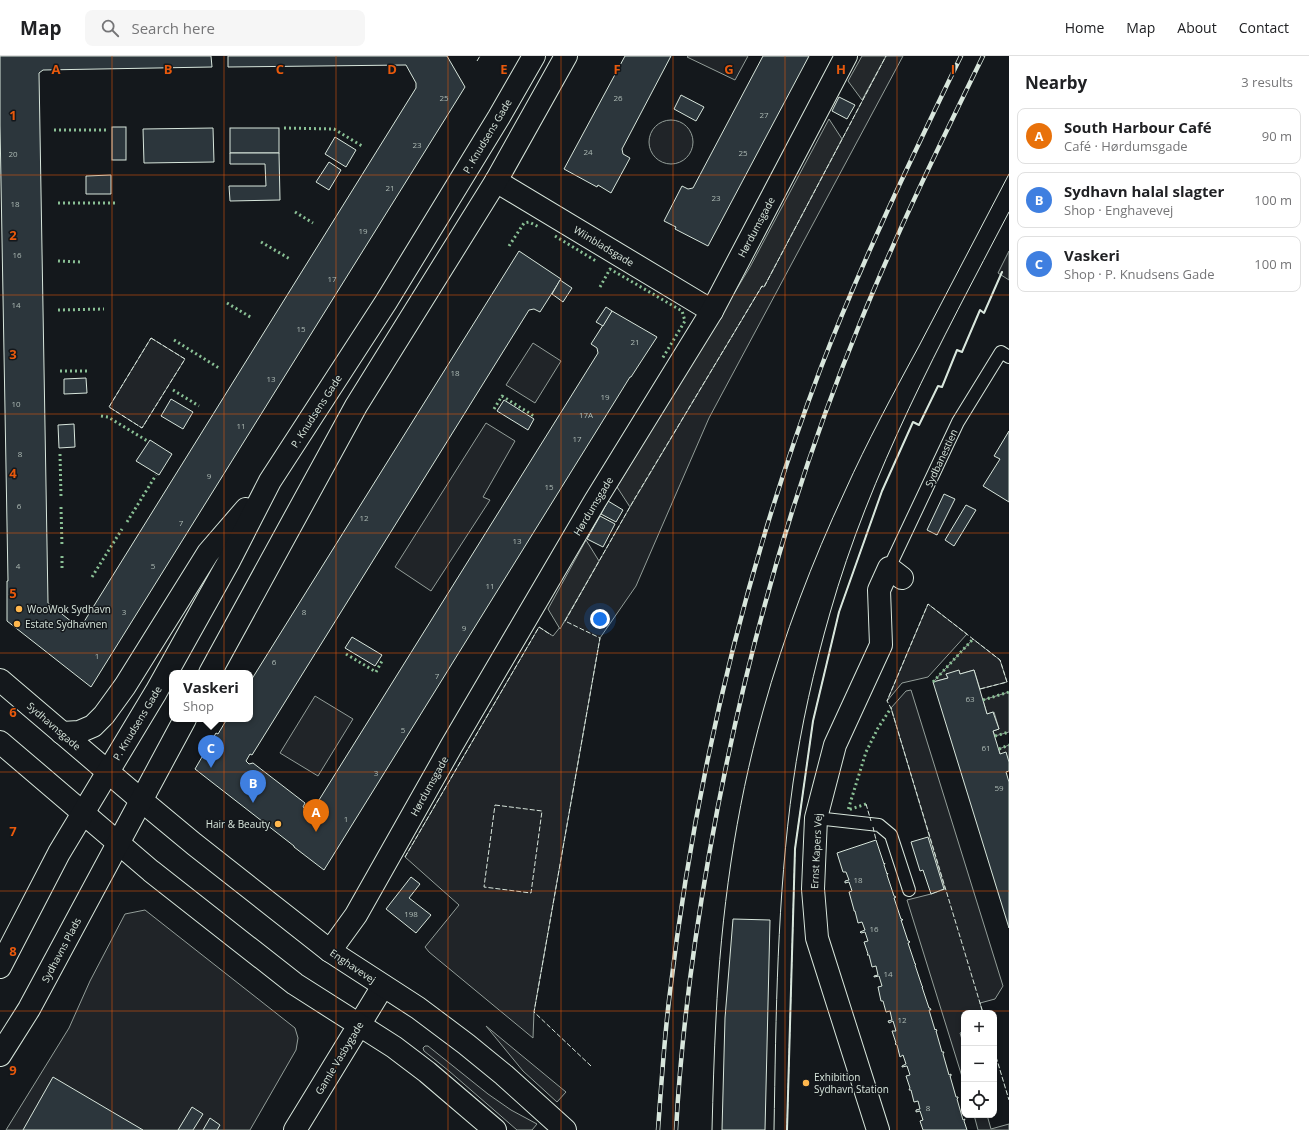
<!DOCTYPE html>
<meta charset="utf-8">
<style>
:root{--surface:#fff;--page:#f6f6f6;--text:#202124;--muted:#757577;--line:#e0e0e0;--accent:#0b8043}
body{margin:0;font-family:"Open Sans",sans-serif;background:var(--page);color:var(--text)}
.controls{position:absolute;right:12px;bottom:12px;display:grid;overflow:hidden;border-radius:8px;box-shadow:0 2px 6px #0003}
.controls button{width:36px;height:36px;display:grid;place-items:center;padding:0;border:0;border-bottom:1px solid var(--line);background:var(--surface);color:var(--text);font:20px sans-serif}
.you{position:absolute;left:600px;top:563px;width:14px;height:14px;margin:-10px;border:3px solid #fff;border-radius:50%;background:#1a73e8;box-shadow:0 0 0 6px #1a73e833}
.badge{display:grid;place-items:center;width:26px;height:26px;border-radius:50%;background:var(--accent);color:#fff;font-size:13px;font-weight:700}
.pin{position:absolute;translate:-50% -33px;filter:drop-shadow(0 1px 2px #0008)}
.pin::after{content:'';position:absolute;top:21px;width:14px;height:12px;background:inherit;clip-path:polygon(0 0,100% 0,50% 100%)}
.popup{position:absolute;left:169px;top:614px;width:84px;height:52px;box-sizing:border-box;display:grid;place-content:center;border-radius:8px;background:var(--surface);filter:drop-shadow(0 1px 3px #0005);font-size:13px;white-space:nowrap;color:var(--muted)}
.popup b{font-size:15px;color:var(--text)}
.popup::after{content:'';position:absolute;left:50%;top:100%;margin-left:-8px;border:8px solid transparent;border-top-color:var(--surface)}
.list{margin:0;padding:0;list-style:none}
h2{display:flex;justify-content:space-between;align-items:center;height:52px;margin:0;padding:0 16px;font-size:17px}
h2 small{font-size:13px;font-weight:400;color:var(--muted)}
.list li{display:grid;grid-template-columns:26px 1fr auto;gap:12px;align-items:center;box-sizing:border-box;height:56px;margin:0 8px 8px;padding:0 8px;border:1px solid var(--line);border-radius:8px}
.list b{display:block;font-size:15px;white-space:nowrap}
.list p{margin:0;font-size:13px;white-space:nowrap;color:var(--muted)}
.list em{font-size:13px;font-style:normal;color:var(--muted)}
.icon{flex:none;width:22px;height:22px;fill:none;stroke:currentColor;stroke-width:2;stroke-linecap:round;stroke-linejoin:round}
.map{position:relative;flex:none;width:1009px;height:1074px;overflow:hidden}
header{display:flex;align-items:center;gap:24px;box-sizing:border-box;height:56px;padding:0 20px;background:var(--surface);border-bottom:1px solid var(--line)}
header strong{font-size:19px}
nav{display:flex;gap:22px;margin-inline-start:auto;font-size:14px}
.search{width:280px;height:36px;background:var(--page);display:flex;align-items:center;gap:10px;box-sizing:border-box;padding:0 14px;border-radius:8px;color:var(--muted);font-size:15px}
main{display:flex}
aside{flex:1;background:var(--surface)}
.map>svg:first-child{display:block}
</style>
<header>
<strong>Map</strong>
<div class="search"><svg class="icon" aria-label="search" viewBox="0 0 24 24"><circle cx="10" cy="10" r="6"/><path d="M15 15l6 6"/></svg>Search here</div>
<nav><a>Home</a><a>Map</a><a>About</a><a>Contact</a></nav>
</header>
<main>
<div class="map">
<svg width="1009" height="1074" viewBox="0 0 1009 1074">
<rect width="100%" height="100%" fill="#14181c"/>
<g fill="#202428" stroke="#939e99">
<path d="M688,0H748L735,24L687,1Z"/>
<path d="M886,0H903L709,362L636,530L600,582L534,956L533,982L429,896L425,891L459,849L405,801L539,571L553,580L565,565L635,442L762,230L764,231Z"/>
<circle cx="671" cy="86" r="22"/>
<path d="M1009,195V224L998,217Z"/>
<path d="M151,282L185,303L142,372L109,351Z"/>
<path d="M533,287L561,305L535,347L506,329Z"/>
<path d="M486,367L515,385L483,441L490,444L431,535L395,511Z"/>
<path d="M928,548L967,578L928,621L902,627L887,645Z"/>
<path d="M973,583L1000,604L1007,626L980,633L974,614L960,618H946L948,622L933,626Z"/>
<path d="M911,634L1003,930L995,943L980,947L983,957H964V975L960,977L964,990V1027L907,844L931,838L945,833L891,652L906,635Z"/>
<path d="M1009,636V676L995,680L993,675L999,673L994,656L987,658L983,644Z"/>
<path d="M315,640L353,663L318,720L280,697Z"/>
<path d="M1009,689V706L1000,698L999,693Z"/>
<path d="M145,854L295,972L298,982L296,994L250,1074H6L69,972L90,925L125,858Z"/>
<path d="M486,970L566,1036L557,1046L523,1015Z"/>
<path d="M425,990H428L488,1038L511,1054L537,1068L532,1074H517L449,1015L424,995L423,992Z"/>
<path d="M974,1059H987L991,1073L1009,1068V1074H978Z"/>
</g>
<g fill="#24282b" stroke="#939e99">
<path d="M862,0H886L862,44L848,25Z"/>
<path d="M829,63L842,83L764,231L762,230L630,451L617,431L750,211Z"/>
<path d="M586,484L599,505L560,573L548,553Z"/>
</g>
<g fill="#2c363c" stroke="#d8e6dc">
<path d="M0,0H211L212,11L43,14L39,17L48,547L77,570L82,569L416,32V27L406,9L228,11V0H447L465,31L91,631L7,565V525H8L0,69Z"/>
<path d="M625,0H671L622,93L623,98L630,102L611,137L598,129L597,131L564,113Z"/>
<path d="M763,0H809L708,190L675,173L676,171L664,165L682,130L688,133L693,132Z"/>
<path d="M681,39L704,51L696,65L674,53Z"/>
<path d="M839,41L855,49L847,63L832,55Z"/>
<rect x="112" y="71" width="14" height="33"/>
<path d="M213,72L214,106L144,107L143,73Z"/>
<rect x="230" y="72" width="49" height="25"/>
<path d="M335,81L356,94L346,111L325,98Z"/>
<path d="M230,97H279L280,144L230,145L229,130H266L265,108H230Z"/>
<path d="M329,106L341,114L329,134L316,126Z"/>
<path d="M111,119V138H86V120Z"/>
<path d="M519,195L561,223L540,256L534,253L529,254L252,699L250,698L246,705L249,708L253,707L305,747L303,751L308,755L314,757L317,753L314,752L598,297L597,292L591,288L612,255L657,281L631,321H630L324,814L294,791V790L195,713L216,677L218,678L227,663H250V626Z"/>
<path d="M560,224L572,232L563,246L552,238Z"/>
<path d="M606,251L612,255L603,270L596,266Z"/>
<path d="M86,322L87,337L64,338V323Z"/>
<path d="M171,343L193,356L183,373L161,360Z"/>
<path d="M504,344L534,363L528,374L497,355Z"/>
<path d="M74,368L75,391L59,392L58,369Z"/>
<path d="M1009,375V446L983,430L1000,403L994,400Z"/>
<path d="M150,384L172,398L159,419L136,405Z"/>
<path d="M944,438L955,443L937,479L927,474Z"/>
<path d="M608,445L623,454L616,466L601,458Z"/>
<path d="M966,449L976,454L954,490L945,484Z"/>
<path d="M600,460L615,468L603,491L587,483Z"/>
<path d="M352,581L382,599L375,610L345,592Z"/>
<path d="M959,614L960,618L974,614L987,658L993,656L999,673L993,675L1000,698L1006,696L1009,706V715L1006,716L1009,726V872L933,626L948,622L946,618Z"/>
<path d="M928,781L944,833L931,838L923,814L920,815L911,786Z"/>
<path d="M876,784L884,808L885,807L884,809L887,818L888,817L887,819L894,840L896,841L894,842L901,863H902L903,864H901L908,885H909L910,886L908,887L915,908H916L915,909L922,930L923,931H922L929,952H930L931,954H929L935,974L936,973L937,975H936L942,996H944L943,998L949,1019L951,1018V1020H950L956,1041H958V1042L957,1043L963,1064L965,1063L964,1065L967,1074H923L920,1065L923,1064L920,1055L916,1056V1054L920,1053L918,1045L914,1046L911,1034H909L910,1032L906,1020L910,1019L907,1010L902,1011V1010L906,1008L903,999L900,1001L897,989L895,988L896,987L892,975H896L893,965L889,967L888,965L892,964L890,955L886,956L883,945H881L878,931L882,930L879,920L874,921V920L878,919L876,910L872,911L869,899H867L868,898L864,886L868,885L865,876L861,877L860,876L865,874L862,866L858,867L855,855H854V854L849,836L852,835L849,826L845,827V825L849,824L846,816H843L837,797Z"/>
<path d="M411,821L420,828L409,842L431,859L416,877L386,853Z"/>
<path d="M733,863L770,864L765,1074H722L725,962Z"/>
<path d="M53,1021L143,1074H23Z"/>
<path d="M192,1051L203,1058L193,1074H178Z"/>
<path d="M210,1062L220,1069L217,1074H203Z"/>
</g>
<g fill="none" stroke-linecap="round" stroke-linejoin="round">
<g stroke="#d8e6dc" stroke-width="14">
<g id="lane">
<path d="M889,512L958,366L1001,296L1009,301"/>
<path d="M816,762L879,769L891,779L909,834"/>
</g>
</g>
<g stroke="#d8e6dc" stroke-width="24">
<g id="street">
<path d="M496,125L712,255"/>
<path d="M330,895L356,859L452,689L595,445L712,255L846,0"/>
<path d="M295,1074L383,930"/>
<path d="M878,1074L817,882L813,833L816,762L835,689L881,589L879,534L889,512L902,522"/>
</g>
</g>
<g stroke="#d8e6dc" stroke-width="24">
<g id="secondary">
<path d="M0,624L141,744L194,788L330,895L418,952L466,988L504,1019L565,1074"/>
<path d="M0,686L151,815L295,928L394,991L427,1016L495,1074"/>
</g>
</g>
<g stroke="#d8e6dc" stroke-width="24">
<g id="primary">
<path d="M210,617L356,350L496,125L566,0"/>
<path d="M62,677L79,676L93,670L104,659L125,630L208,497L246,453"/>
<path d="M0,911L59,797L156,636L228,507L270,425L386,246L499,61L534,0"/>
<path d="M0,999L29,953L185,663"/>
</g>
</g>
<use href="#lane" stroke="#14181c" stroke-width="12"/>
<use href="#street" stroke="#14181c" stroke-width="22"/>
<use href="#secondary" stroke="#14181c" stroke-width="22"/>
<use href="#primary" stroke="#14181c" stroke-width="22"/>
<g stroke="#d8e6dc" stroke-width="1">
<path d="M712,1074C713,1037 714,999 716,962C721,858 735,755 763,655C784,579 812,506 845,435C867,386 893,338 919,290C949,233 979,175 1009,118"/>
<path d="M774,1074C776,958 777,842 793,727C801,670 814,613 830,557C870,416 941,286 1009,156"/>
</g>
<g stroke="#d8e6dc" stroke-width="4.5">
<g id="rail">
<path d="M658,1074C661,1031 664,987 669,944C694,730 744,516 820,314C861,207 911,103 961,0"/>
<path d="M676,1074C681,982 693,890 709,799C741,617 790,438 860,267C897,176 940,88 983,0"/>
</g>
</g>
<use href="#rail" stroke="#14181c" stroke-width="3" stroke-dasharray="9" stroke-linecap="butt"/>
<g stroke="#8ac095" stroke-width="3" stroke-dasharray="2 3" stroke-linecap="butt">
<path d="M284,72L334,73L362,90"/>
<path d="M54,74H108"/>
<path d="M58,147H117"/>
<path d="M295,156L313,167"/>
<path d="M555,180L596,205"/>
<path d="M261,186L290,203"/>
<path d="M509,190L524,167L529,166L539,171"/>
<path d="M58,205L81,206"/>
<path d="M600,231L610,213L682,255L685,265L662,303"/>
<path d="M227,247L252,262"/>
<path d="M58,254L104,253"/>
<path d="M174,284L219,312"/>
<path d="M60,315H88"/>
<path d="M173,334L199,350"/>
<path d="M494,353L502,340L534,360"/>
<path d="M101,360L108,361L149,386"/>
<path d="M60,398L61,441"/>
<path d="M61,451L62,491"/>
<path d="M127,466L156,419"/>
<path d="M62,500V514"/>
<path d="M92,521L122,473"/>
<path d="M346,598L376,616L383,603"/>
<path d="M933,626L973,583"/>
<path d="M983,644L1009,636"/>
<path d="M995,680L1009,676"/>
<path d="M999,693L1009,689"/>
<path d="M866,748L848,754L866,696L878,672L891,652"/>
</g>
<g stroke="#d8e6dc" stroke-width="1" stroke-dasharray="5 2" stroke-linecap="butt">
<path d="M477,5L480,0"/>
<path d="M151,282L185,303L142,372L109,351Z"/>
<path d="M980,633L1007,626L1000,604L928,548L887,645L891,652L983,957"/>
<path d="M866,748L871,765"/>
<path d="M495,749L542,755L531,837L484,831Z"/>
<path d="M873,771L876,784"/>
<path d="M405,801L539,571L551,579"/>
<path d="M994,994L1009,1044"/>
<path d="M591,1010L534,956L600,582L565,565L635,442L762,230L764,231L886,0"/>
<path d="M787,1074L795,793L813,665L839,556L882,435L913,366L919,369L938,330L942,331L957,294L962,296L980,254L984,257L1002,216"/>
</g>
<path stroke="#d8e6dc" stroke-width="2" d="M787,1074L795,793L813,665L839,556L882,435L913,366L919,369L938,330L942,331L957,294L962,296L980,254L984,257L1002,216"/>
</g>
<path fill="none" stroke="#e8590c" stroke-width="1" stroke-opacity="0.55" d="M112,0V1074M224,0V1074M336,0V1074M448,0V1074M561,0V1074M673,0V1074M785,0V1074M897,0V1074M0,119H1009M0,239H1009M0,358H1009M0,477H1009M0,597H1009M0,716H1009M0,835H1009M0,955H1009"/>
<g fill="#ffb74d" stroke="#14181c" stroke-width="1.5">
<circle cx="19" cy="553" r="4"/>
<circle cx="17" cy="568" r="4"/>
<circle cx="278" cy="768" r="4"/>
<circle cx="806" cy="1027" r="4"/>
</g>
<g text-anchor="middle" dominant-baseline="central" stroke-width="3" stroke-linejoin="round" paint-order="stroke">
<g font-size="8" fill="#adbab4">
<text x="444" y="41">25</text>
<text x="618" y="41">26</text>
<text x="764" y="58">27</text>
<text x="417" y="88">23</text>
<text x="588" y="95">24</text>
<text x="743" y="96">25</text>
<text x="13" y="97">20</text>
<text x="390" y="131">21</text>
<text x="716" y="141">23</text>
<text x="15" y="147">18</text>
<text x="363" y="174">19</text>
<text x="17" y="198">16</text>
<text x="332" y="222">17</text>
<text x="16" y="248">14</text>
<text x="301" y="272">15</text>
<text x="635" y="285">21</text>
<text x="455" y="316">18</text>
<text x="271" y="322">13</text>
<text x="605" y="340">19</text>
<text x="16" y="347">10</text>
<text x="586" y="358">17A</text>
<text x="241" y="369">11</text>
<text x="577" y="382">17</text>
<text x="20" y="397">8</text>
<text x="209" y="419">9</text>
<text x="549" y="430">15</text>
<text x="19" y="449">6</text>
<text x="364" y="461">12</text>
<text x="181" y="466">7</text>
<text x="517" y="484">13</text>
<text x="18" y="509">4</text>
<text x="153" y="509">5</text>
<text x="490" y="529">11</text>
<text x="124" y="555">3</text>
<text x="304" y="555">8</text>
<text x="464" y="571">9</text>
<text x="97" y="599">1</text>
<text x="274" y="605">6</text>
<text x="437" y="619">7</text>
<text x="970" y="642">63</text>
<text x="403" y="673">5</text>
<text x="986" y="691">61</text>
<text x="376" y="716">3</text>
<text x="999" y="731">59</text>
<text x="346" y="762">1</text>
<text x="858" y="823">18</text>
<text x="411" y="857">198</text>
<text x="874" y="872">16</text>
<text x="888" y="917">14</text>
<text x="902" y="963">12</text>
<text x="928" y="1051">8</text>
</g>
<g font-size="10" fill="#d8e6dc" stroke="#14181c">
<text transform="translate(487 80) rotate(-59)">P. Knudsens Gade</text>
<text transform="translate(756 171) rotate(-62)">Hørdumsgade</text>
<text transform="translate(604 190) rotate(31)">Wiinbladsgade</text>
<text transform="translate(316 355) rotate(-57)">P. Knudsens Gade</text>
<text transform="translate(941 402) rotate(-65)">Sydbanestien</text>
<text transform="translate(593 450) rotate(-59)">Hørdumsgade</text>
<text transform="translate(137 667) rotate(-59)">P. Knudsens Gade</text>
<text transform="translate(54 670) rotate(41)">Sydhavnsgade</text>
<text transform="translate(429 730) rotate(-61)">Hørdumsgade</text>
<text transform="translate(816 795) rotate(-87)">Ernst Kapers Vej</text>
<text transform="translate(61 894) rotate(-62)">Sydhavns Plads</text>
<text transform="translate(353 910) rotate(34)">Enghavevej</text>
<text transform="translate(339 1002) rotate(-59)">Gamle Vasbygade</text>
</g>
<g font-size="10" fill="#d8e6dc" stroke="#14181c" text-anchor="start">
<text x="27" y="553">WooWok Sydhavn</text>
<text x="25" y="568">Estate Sydhavnen</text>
<text x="270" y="768" text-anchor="end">Hair &amp; Beauty</text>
<text x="814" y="1021">Exhibition<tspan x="814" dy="12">Sydhavn Station</tspan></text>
</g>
</g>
<g font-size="13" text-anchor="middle" font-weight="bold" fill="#e8590c" stroke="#14181c" stroke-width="3" stroke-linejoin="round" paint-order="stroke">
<text x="56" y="18">A</text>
<text x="168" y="18">B</text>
<text x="280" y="18">C</text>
<text x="392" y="18">D</text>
<text x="504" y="18">E</text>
<text x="617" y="18">F</text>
<text x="729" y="18">G</text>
<text x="841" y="18">H</text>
<text x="953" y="18">I</text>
<text x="13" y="64">1</text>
<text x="13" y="184">2</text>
<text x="13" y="303">3</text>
<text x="13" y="422">4</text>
<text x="13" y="542">5</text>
<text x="13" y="661">6</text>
<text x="13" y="780">7</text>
<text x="13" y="900">8</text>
<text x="13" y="1019">9</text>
</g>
</svg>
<div class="controls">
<button>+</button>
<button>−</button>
<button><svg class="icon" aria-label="locate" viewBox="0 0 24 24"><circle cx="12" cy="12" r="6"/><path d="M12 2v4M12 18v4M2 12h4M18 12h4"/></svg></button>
</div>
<div class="you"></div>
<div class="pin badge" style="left:316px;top:776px;background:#e8710a">A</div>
<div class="pin badge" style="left:253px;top:747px;background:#3f7fe0">B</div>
<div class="pin badge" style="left:211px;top:712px;background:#3f7fe0">C</div>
<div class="popup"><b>Vaskeri</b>Shop</div>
</div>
<aside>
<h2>Nearby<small>3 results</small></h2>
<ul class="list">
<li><span class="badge" style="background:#e8710a">A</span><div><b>South Harbour Café</b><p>Café · Hørdumsgade</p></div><em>90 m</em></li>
<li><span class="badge" style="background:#3f7fe0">B</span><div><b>Sydhavn halal slagter</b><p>Shop · Enghavevej</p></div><em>100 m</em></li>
<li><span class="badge" style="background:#3f7fe0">C</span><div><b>Vaskeri</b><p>Shop · P. Knudsens Gade</p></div><em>100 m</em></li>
</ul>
</aside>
</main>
